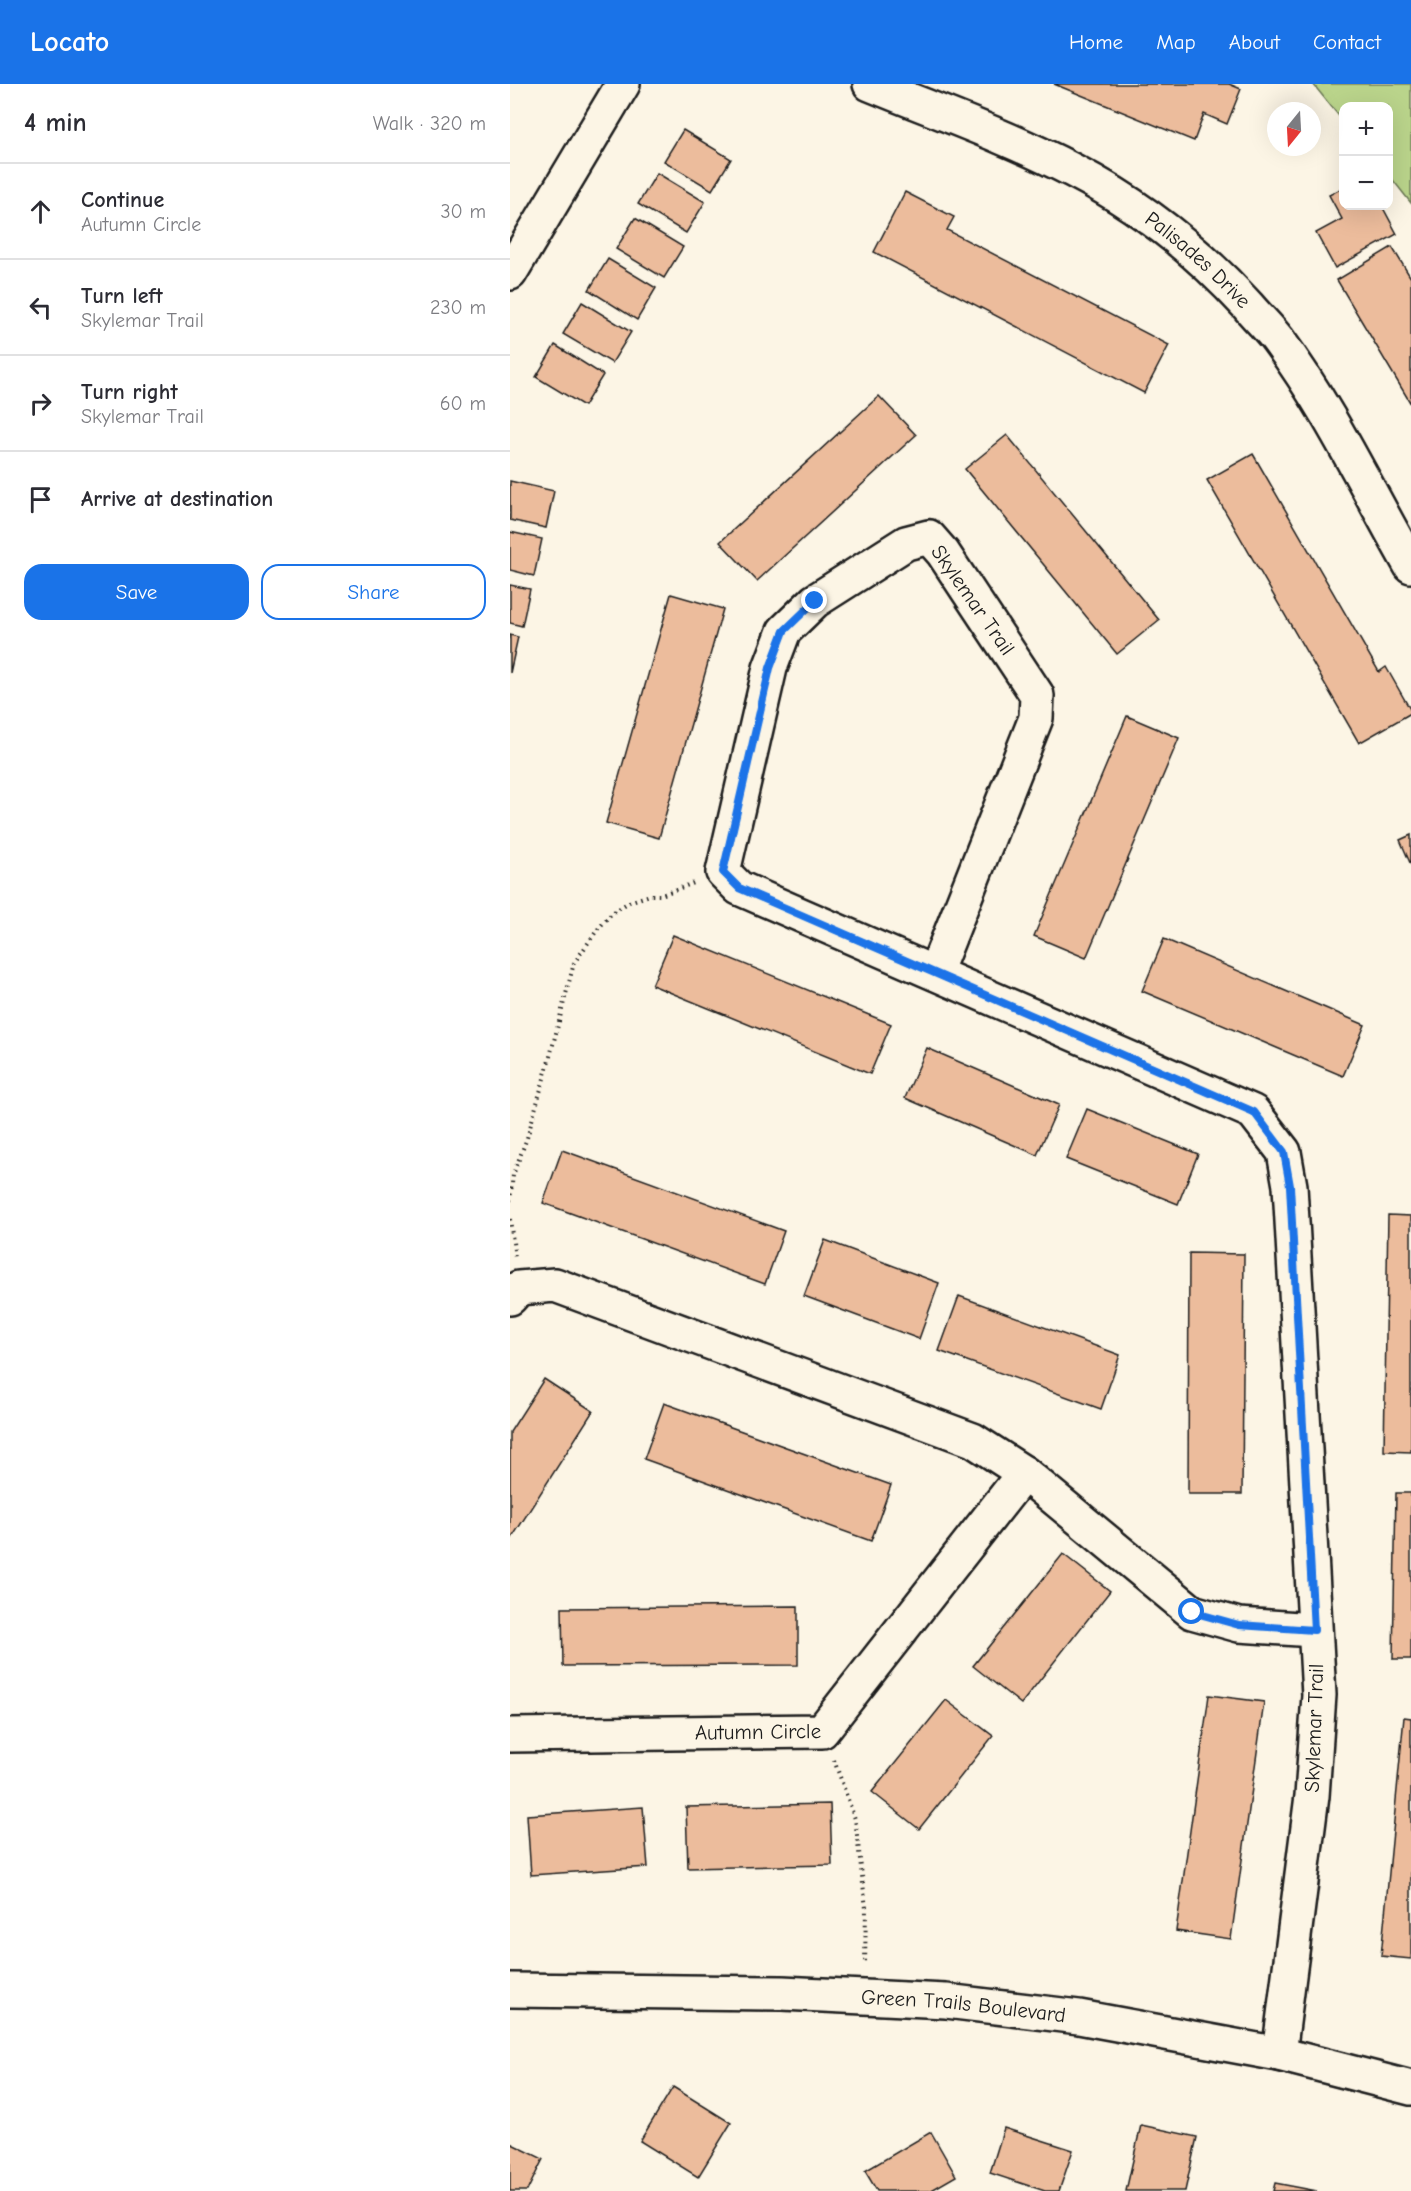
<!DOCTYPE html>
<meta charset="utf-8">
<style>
:root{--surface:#fff;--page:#f7f7f7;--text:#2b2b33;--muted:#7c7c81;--line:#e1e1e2;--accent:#1a73e8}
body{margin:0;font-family:"Comic Neue",sans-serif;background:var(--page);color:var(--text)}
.controls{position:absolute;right:18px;top:18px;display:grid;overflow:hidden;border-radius:12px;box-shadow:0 6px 24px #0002}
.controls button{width:54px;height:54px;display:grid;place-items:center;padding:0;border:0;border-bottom:2px solid var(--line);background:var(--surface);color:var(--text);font:30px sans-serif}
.compass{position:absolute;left:757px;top:18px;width:54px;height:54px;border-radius:50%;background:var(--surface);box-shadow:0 6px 24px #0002;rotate:198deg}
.stop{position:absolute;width:18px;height:18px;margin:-14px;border:4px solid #1a73e8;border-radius:50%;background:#fff}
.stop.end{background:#1a73e8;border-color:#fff;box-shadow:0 2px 6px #0008}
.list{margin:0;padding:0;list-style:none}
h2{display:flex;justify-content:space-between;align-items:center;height:78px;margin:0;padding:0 24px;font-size:26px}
h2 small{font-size:20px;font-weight:400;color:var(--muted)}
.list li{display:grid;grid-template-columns:39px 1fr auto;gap:18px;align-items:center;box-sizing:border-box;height:96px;padding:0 24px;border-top:2px solid var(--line)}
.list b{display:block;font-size:22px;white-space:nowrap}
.list p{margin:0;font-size:20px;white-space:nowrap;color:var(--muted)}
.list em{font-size:20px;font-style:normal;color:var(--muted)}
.actions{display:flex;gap:12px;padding:18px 24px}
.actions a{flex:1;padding:14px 0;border:2px solid var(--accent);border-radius:18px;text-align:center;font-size:21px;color:var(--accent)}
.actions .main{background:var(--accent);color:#fff}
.icon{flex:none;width:33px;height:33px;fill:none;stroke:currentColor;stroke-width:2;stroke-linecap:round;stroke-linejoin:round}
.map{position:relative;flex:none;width:901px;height:2107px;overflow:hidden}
header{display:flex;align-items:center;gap:36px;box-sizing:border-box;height:84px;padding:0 30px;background:var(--accent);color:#fff}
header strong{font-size:28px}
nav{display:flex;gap:33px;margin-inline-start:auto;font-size:21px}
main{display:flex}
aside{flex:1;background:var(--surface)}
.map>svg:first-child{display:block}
</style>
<header>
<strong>Locato</strong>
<nav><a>Home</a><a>Map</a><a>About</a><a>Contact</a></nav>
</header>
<main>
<aside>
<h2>4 min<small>Walk · 320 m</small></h2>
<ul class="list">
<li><svg class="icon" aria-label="ahead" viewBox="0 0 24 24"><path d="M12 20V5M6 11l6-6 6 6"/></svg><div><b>Continue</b><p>Autumn Circle</p></div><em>30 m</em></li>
<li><svg class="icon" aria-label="left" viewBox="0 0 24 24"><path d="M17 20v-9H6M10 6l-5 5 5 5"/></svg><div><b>Turn left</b><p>Skylemar Trail</p></div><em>230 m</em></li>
<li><svg class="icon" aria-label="right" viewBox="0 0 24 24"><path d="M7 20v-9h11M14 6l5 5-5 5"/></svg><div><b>Turn right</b><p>Skylemar Trail</p></div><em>60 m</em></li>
<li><svg class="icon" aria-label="arrive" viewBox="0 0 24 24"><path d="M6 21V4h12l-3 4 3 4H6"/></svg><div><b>Arrive at destination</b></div></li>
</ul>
<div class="actions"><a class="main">Save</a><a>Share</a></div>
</aside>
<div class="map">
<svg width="901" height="2107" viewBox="0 0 901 2107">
<rect width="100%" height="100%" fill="#fcf5e5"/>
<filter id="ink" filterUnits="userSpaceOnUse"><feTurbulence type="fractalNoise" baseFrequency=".0167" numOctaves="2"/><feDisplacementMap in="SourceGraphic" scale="12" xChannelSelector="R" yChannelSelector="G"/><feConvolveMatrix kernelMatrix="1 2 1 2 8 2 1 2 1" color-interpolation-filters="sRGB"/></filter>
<g filter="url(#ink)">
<path fill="#bad48b" stroke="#6b7854" stroke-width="1.5" d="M803,0H901V119L879,91L878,22H834L833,37Z"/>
<g fill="#ecbc9c" stroke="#1c1c1c" stroke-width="1.5">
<path d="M544,0H719L731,5L717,40L694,30L684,57Z"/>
<path d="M173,46L221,75L202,106L154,77Z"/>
<path d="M147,89L195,118L176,149L128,120Z"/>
<path d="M834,103V122H872L887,150L825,184L806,149L832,135L819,111Z"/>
<path d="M395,108L444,133L437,146L659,261L634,309L364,168Z"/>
<path d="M125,134L173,163L154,194L106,165Z"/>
<path d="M882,163L901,194V320L827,196Z"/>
<path d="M98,175L146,204L127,236L79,206Z"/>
<path d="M72,218L121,248L102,279L53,250Z"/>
<path d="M45,261L93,291L74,322L26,293Z"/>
<path d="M369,312L406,351L247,497L210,458Z"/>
<path d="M497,351L649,536L607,570L455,385Z"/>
<path d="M743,370L869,588L876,583L901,627V629L849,659L697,396Z"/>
<path d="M0,397L44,407L36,444L0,436Z"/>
<path d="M0,448L32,455L24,492L0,486Z"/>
<path d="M0,501L20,505L12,542L0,539Z"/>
<path d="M161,510L213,525L149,754L96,739Z"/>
<path d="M0,551L8,553L0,589Z"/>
<path d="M617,632L669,654L576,874L524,852Z"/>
<path d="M901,751V781L890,756Z"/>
<path d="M163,851L381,940L360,990L142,901Z"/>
<path d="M654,855L855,941L833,992L632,907Z"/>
<path d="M417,964L549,1021L527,1071L395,1014Z"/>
<path d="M577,1025L688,1070L668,1120L556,1075Z"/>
<path d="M52,1066L274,1147L255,1200L33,1119Z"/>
<path d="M878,1131L901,1132V1368L874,1367Z"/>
<path d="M315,1156L429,1199L409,1255L294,1212Z"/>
<path d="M679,1169L734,1170L732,1410H678Z"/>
<path d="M449,1212L610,1271L591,1325L429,1267Z"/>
<path d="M34,1295L83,1327L0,1457V1348Z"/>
<path d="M154,1319L381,1401L361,1457L134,1375Z"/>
<path d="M886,1409H901V1575H883Z"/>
<path d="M553,1470L600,1507L511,1620L463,1582Z"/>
<path d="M288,1522V1581L53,1582L52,1524Z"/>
<path d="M699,1611L754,1618L721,1855L666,1847Z"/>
<path d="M436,1616L483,1652L409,1745L362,1708Z"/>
<path d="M894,1633L901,1634V1875L871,1872Z"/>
<path d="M320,1720L322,1781L178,1784L176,1723Z"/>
<path d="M133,1723L138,1783L21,1791L17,1731Z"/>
<path d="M163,2003L221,2039L188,2093L130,2057Z"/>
<path d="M631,2041L687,2053L675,2107H616Z"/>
<path d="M494,2044L563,2066L549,2107H535L480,2089Z"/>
<path d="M421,2048L446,2092L420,2107H367L355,2087Z"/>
<path d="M0,2059L33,2075L17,2107H0Z"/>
<path d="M765,2099L807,2107H763Z"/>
</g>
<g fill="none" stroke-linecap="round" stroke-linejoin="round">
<g stroke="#1c1c1c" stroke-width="38">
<g id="minor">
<path id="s1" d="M360,0C428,28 499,53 564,87C630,121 688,167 738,222C748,234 759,244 768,256C820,326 858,407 901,482"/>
<path d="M0,189L113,0"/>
<path d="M425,889L526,634L527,611L433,469L419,453L396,459L305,517L274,547L260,584L213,788L229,804L743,1028L774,1068L780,1102L809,1611L802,1712L769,1970"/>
<path d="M0,1214L9,1204L45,1201L463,1356L514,1389L682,1528L729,1541L804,1546"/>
<path id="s2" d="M0,1651L312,1647L514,1389"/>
</g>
</g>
<g stroke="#1c1c1c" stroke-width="38">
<g id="tertiary">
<path id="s3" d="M0,1906L272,1909L436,1917L569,1933L769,1970L901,2004"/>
</g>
</g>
<g stroke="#1c1c1c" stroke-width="4" stroke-dasharray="1.5 4.5" stroke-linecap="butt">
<path d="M0,1117L3,1091L17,1054L37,984L64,879L88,845L102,829L119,818L140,811H151L184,799"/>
<path d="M0,1135L5,1174"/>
<path d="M324,1676L345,1735L356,1824L355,1880"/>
</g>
<use href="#minor" stroke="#fcf5e5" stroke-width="33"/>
<use href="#tertiary" stroke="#fcf5e5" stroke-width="33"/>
</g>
</g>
<g fill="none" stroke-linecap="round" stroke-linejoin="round" filter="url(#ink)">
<path stroke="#1a73e8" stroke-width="8" d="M305,517L274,547L260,584L213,788L229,804L744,1028L774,1068L780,1102L804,1546L729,1541L682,1528"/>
</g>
<g text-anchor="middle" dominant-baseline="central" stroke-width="4.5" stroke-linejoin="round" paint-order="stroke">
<g font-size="21" fill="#1c1c1c" stroke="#fcf5e5">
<text stroke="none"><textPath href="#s1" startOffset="375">Palisades Drive</textPath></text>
<text transform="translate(463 516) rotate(55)">Skylemar Trail</text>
<text stroke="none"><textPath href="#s2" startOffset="248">Autumn Circle</textPath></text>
<text transform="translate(804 1644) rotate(-88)">Skylemar Trail</text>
<text stroke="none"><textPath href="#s3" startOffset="454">Green Trails Boulevard</textPath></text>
</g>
</g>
</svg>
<div class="controls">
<button>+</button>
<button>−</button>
</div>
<svg class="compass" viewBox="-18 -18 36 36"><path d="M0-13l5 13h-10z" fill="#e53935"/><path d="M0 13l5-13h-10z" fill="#7c7c81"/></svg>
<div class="stop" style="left:682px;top:1528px"></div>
<div class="stop end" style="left:305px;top:517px"></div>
</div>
</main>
